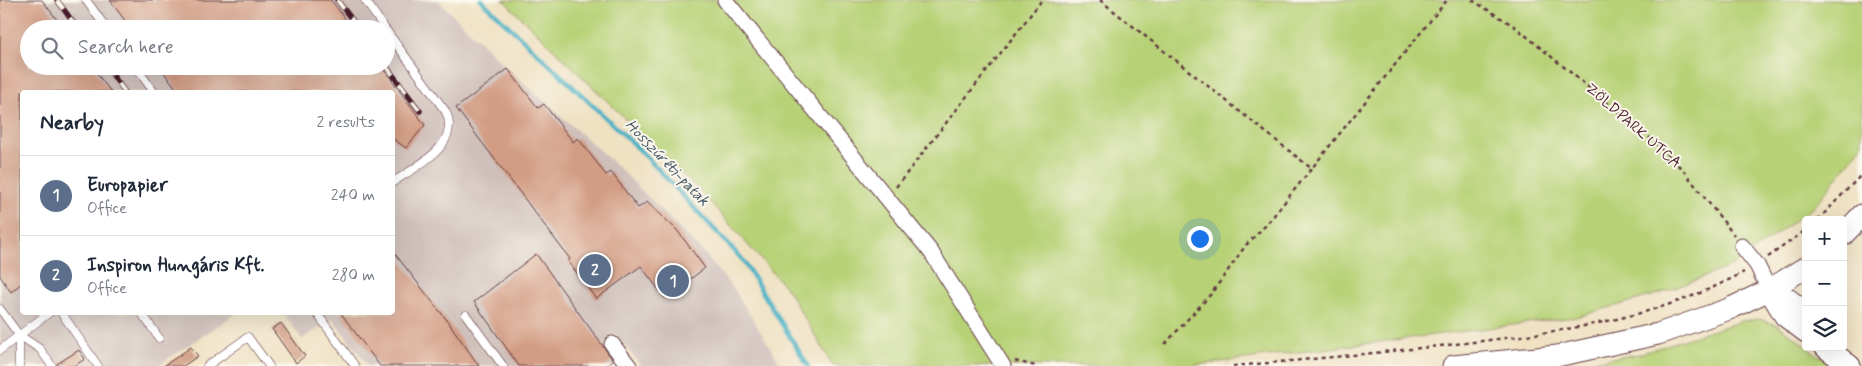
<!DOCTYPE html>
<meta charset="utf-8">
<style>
:root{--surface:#fff;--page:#f2f2f3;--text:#1f2937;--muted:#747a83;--line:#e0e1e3;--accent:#0b8043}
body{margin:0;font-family:Mynerve,sans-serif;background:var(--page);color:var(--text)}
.controls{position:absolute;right:15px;bottom:15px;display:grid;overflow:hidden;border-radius:5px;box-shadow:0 5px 20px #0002}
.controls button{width:45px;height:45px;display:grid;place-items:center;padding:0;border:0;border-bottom:1px solid var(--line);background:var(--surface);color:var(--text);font:25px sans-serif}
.you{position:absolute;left:1199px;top:238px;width:18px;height:18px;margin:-12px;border:4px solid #fff;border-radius:50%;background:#1a73e8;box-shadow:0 0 0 8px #1a73e833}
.badge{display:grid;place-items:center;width:32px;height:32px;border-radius:50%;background:var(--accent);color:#fff;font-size:16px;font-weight:700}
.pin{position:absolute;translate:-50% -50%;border:2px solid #fff;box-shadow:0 1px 5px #0006}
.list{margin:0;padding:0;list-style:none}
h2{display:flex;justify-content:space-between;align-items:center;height:65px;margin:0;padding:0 20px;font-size:21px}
h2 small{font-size:16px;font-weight:400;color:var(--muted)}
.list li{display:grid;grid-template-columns:32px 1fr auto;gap:15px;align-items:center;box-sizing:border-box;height:80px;padding:0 20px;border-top:1px solid var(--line)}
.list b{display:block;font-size:19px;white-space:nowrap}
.list p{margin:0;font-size:16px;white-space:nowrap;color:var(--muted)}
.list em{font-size:16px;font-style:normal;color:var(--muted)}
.icon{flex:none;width:28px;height:28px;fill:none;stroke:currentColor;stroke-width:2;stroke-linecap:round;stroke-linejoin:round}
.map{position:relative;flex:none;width:1862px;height:366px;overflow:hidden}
.search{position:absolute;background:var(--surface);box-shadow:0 5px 20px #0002;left:20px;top:20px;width:375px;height:55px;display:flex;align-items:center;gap:12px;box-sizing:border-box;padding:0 18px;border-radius:28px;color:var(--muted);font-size:19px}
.panel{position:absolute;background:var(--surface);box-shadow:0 5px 20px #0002;left:20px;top:90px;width:375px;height:225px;border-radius:5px}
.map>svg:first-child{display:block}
</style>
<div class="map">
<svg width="1862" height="366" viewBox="0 0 1862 366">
<rect width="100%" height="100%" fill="#fbf7ec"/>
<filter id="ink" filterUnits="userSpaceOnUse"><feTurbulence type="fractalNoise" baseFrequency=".02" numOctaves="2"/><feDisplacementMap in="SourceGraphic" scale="10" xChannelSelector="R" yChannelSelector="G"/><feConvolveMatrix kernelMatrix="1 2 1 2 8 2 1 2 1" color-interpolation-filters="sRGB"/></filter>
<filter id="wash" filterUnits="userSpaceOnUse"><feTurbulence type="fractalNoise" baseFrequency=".0096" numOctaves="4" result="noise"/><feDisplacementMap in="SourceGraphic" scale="20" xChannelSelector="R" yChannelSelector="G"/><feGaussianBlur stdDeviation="1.12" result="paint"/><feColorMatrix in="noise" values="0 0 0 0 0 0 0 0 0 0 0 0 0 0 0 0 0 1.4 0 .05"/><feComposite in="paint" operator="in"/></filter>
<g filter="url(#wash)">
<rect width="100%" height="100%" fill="#efe1c2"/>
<path fill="#cfc0bb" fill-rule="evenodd" d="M0,0H438L508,69L617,166L704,253L735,291L782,366H641L616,334L604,343L621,366H368L333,319L302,339L283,313L392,312V92H22V312L237,313L157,366H0ZM29,29H386V66H29Z"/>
<g fill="#b7d176" stroke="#807850">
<path d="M503,0H1862V146L1815,206L1732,266L1662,293L1576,317L1189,366H833L788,290L703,194Z"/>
<path d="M1759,319L1777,325L1806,345V347L1835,366H1557L1639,354L1742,321Z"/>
</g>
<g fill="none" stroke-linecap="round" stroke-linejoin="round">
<path stroke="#46b0c4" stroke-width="4.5" d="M481,0L641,151L742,259L808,366"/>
</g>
<g id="blocks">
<g fill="#d39d85">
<path d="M0,0H42L64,29H29V66H91L111,92H22V283L11,292L0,276Z"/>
<path d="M110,0H331L353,29H131Z"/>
<path d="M159,66H381L425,125L406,148L392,138V92H179Z"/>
<path d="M508,69L538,108L544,104L573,142L578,138L606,175L611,172L638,208L647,202L677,230L705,268L665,298L641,266L596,299L568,261L570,259L456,108Z"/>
<path d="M392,250L449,323L479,366H380L340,312H392Z"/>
<path d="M536,254L613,360L606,366H519L474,302Z"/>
<path d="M281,323L305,356L296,363L272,329Z"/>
<path d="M191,347L198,356L183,366H164Z"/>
<path d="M79,350L85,359L74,366H58L57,364Z"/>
</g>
</g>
</g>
<g filter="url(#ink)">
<use href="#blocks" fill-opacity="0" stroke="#633c42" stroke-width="1"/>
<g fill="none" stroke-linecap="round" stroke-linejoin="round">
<g stroke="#633c42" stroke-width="9">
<g id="lane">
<path d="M86,0L107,29"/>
<path d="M365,0L385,29"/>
<path d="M386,30L446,112C461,146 416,166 392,183"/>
<path d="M135,66L154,92"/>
<path d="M0,309L19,335L40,349L52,366"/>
<path d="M61,312L98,366"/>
<path d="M141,312L159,338"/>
<path d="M316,312L355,366"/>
<path d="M466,315L503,366"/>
<path d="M19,335V366"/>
<path d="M0,350L50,312"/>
<path d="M207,366L248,337L269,366"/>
</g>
</g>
<g stroke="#633c42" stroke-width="17">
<g id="street">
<path d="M725,0L931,252L1003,366"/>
<path d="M1742,246L1757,265L1769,290"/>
<path d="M612,344L629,366"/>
</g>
</g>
<g stroke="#633c42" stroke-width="23">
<g id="secondary">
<path d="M1843,235L1862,215"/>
<path d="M1769,290L1785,316L1806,332"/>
<path d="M1769,290L1784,296L1806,313"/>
<path d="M1825,347L1850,366"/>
<path d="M1453,366L1557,356L1658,334L1729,309L1769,290L1806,267"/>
</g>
</g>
<g stroke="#633c42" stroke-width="2.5" stroke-dasharray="4 4" stroke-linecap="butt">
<path d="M1100,0L1312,169"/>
<path d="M1472,0L1514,26L1648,136L1683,170L1734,235"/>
<path d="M896,187L1042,0"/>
<path d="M1818,220L1862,174"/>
<path d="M1768,257L1806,230"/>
<path d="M1165,344L1211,294L1246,245L1267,224L1447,0"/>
<path d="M1015,361L1036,366"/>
<path d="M1233,366C1305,360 1376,353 1448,345C1549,333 1653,322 1744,272"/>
</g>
<use href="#lane" stroke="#fff" stroke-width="8"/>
<use href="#street" stroke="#fff" stroke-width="15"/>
<use href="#secondary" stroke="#fff" stroke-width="21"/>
<g stroke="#4a1f2b" stroke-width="5.5">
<g id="rail">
<path d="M57,0L78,29"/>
<path d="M337,0L359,29"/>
<path d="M106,66L125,92"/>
<path d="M386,66L420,111"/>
</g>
</g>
<use href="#rail" stroke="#fbf7ec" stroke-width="4" stroke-dasharray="11" stroke-linecap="butt"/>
</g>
</g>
<g text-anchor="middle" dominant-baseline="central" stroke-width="4" stroke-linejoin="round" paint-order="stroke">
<g font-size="15" fill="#4a1f2b" stroke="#fbf7ec">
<text transform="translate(1633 126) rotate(41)">ZÖLDPARK UTCA</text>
</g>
<g font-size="16" font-style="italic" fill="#485968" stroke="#fbf7ec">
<text transform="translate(667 163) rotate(46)">Hosszúréti-patak</text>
</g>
</g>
</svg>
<div class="controls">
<button>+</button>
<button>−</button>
<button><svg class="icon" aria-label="layers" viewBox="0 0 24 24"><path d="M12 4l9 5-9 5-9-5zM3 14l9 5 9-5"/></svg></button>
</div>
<div class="you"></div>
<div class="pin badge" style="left:673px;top:281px;background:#5c6f8a">1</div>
<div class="pin badge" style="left:595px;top:270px;background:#5c6f8a">2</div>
<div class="search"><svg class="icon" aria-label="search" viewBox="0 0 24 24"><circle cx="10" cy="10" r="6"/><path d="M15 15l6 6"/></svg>Search here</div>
<section class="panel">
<h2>Nearby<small>2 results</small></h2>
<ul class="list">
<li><span class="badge" style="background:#5c6f8a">1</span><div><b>Europapier</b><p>Office</p></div><em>240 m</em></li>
<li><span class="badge" style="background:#5c6f8a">2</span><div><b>Inspiron Hungáris Kft.</b><p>Office</p></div><em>280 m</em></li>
</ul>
</section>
</div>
